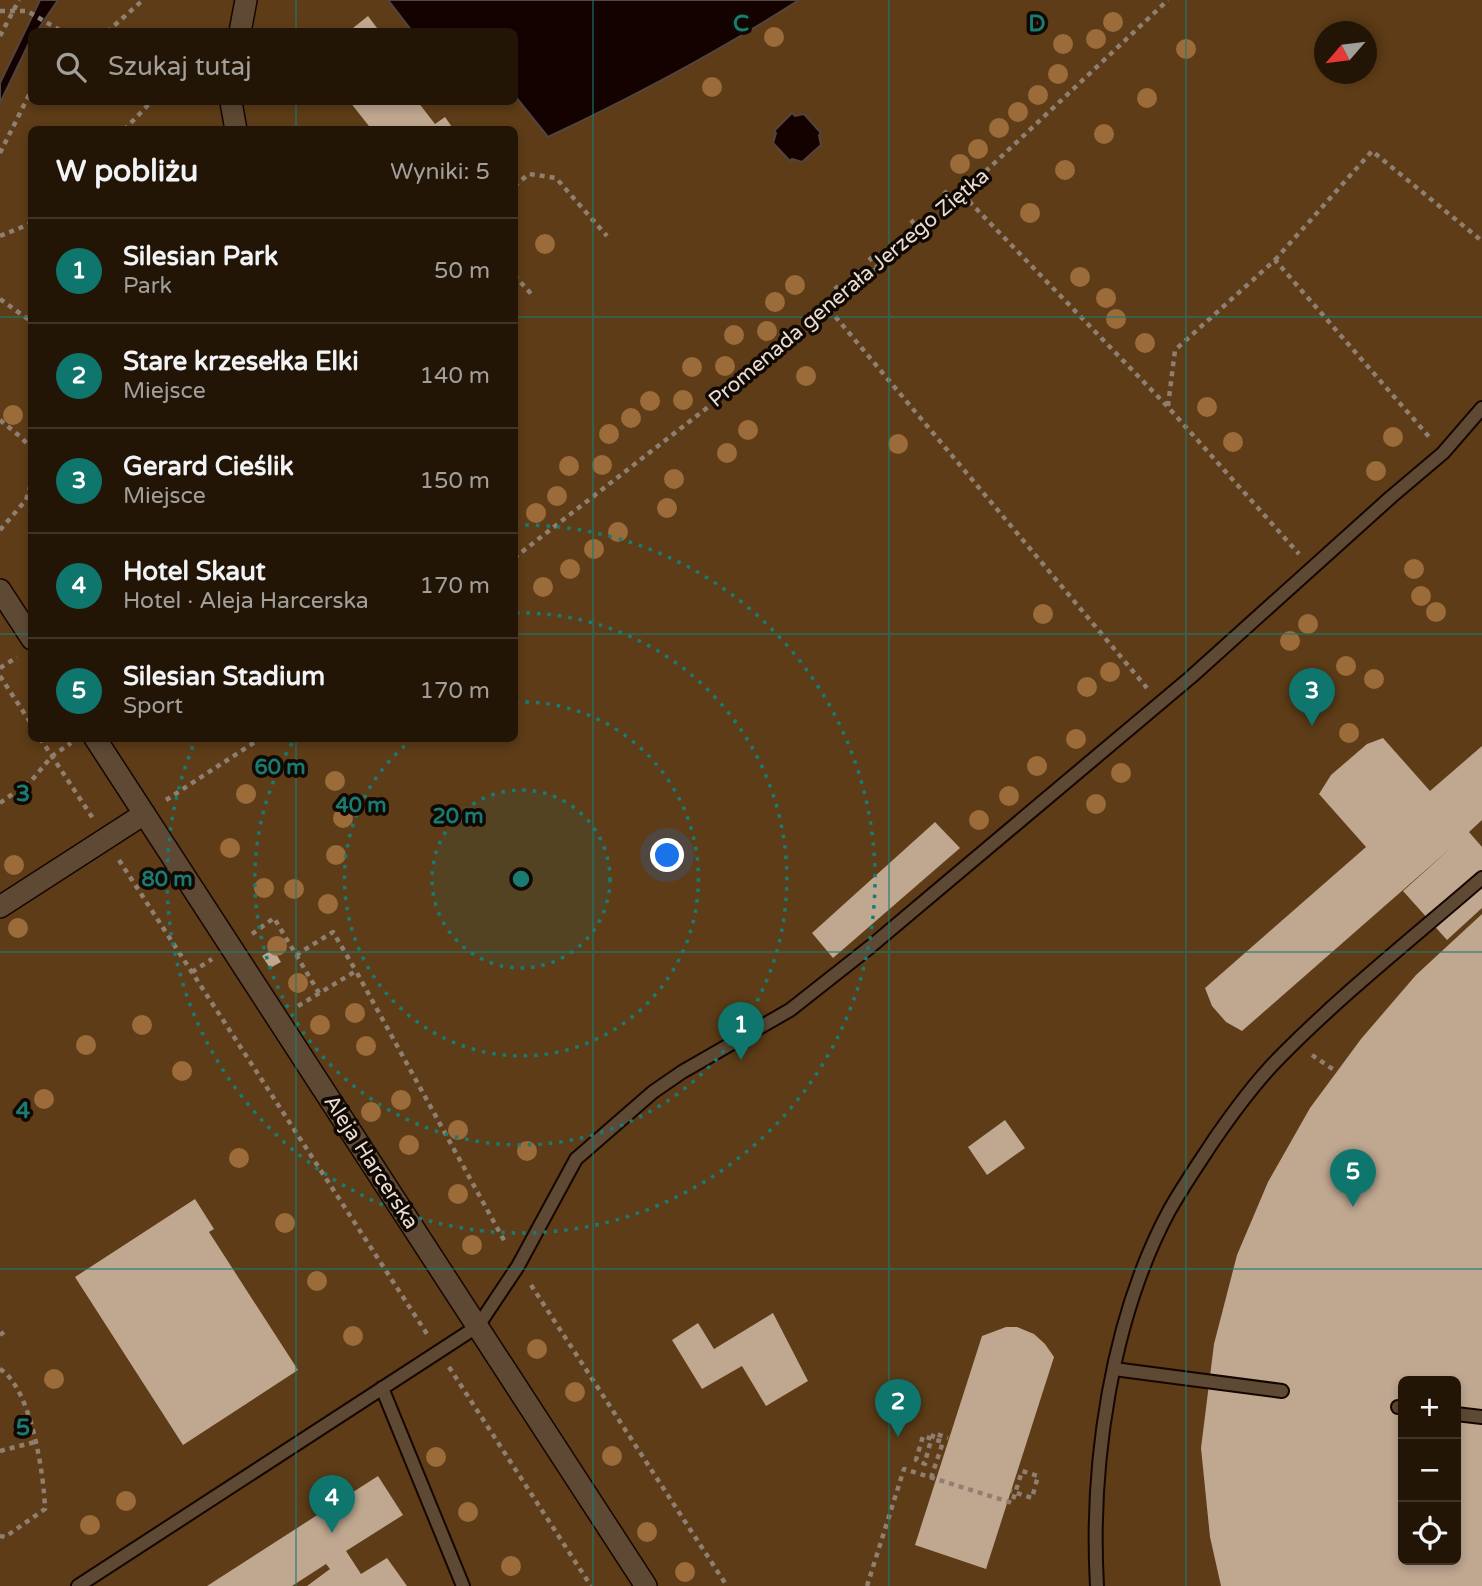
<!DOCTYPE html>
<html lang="pl">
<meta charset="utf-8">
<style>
:root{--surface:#221506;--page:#2a1e10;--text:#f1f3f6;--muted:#a29f9b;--line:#3f3428;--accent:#0f766e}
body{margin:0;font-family:"Varela Round",sans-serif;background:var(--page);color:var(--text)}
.controls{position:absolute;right:21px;bottom:21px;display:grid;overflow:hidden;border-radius:10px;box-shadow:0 4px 10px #0003}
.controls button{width:63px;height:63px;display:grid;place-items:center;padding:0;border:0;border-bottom:2px solid var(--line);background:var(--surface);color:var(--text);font:35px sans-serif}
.compass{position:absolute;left:1314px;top:21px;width:63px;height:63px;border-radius:50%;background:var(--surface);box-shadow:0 4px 10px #0003;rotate:242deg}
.you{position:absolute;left:668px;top:856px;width:24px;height:24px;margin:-18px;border:5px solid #fff;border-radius:50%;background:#1a73e8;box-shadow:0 0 0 10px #1a73e833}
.badge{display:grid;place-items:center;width:46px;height:46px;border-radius:50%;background:var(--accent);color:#fff;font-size:23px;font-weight:700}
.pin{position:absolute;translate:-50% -58px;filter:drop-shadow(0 2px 4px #0008)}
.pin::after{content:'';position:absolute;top:37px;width:24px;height:21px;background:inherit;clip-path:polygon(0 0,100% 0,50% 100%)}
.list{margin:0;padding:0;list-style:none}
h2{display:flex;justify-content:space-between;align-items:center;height:91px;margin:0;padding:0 28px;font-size:30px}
h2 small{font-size:23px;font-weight:400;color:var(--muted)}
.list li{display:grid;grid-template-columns:46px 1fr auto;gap:21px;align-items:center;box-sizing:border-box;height:105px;padding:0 28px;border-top:2px solid var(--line)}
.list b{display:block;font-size:26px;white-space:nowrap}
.list p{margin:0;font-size:23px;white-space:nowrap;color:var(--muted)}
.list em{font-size:23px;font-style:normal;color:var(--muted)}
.icon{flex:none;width:38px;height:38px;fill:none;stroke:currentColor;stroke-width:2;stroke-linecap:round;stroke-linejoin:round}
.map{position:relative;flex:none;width:1482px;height:1586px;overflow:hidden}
.search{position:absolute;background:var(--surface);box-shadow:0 4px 10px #0003;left:28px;top:28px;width:490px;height:77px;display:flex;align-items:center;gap:18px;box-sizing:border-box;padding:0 24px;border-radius:10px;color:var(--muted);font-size:26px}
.panel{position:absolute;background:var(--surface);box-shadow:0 4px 10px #0003;left:28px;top:126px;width:490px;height:616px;border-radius:10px}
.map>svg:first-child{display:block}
</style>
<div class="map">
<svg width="1482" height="1586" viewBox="0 0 1482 1586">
<rect width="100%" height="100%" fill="#2e1c08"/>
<path fill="#5d3c17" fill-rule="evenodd" d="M0,0H1482V1586H0ZM32,32H514V102H32ZM1324,32H1366V74H1324ZM32,130H514V738H32ZM1403,1381H1456V1560H1403Z"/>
<g fill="#130200" stroke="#54443f" stroke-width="2">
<path d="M40,0H58L37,31L32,32L31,39L0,103V83Z"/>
<path d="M388,0H799C718,52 635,96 548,137L515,96L514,32L412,31Z"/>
<path d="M792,113L795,116L804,114L821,133L819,135L821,145L802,162L792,159L790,161L773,143L776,133L774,131Z"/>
</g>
<g fill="#bfa790" fill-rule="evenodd">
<path d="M368,16L380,32H348Z"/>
<path d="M350,102H418L435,124L445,117L454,130H372Z"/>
<path d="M1383,738L1430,791L1482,746V820L1469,832L1482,847V908L1447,940L1403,891L1452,847L1242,1031L1226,1022L1212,1006L1205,988L1366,847L1319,794L1331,775L1367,744Z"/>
<path d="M935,822L960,848L833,958L812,933Z"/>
<path d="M1482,914V1586H1221L1210,1537L1201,1448L1214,1344L1237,1255L1268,1182L1310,1108L1361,1039L1416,975ZM1403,1381H1456V1560H1403Z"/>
<path d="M273,949L281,962L270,968L262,956Z"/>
<path d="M1005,1120L1025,1148L987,1175L968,1147Z"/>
<path d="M195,1199L214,1229L209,1232L298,1370L183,1445L75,1277Z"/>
<path d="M773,1313L808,1381L766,1406L742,1366L702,1389L672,1340L698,1323L714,1349Z"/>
<path d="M1006,1327H1017L1034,1334L1045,1344L1054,1357L986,1569L915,1545L982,1336Z"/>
<path d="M378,1476L403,1515L346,1551L361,1574L387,1558L407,1586H307L330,1569L326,1564L292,1586H207Z"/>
</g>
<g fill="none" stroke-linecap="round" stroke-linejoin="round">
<g stroke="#150600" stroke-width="16">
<g id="lane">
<path d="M1114,1369L1282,1391"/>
<path d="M382,1388L463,1586"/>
<path d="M1398,1407H1403"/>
<path d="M1456,1414L1482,1417"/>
<path d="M78,1586L478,1326L518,1266L576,1159L653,1092L682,1072L790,1010L870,947L1191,677L1391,497L1443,453L1482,408"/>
<path d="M1097,1586C1090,1465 1111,1319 1169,1211C1183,1186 1199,1163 1214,1140C1234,1111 1255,1082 1280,1057C1343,993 1414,937 1482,878"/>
</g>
</g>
<g stroke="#150600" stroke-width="24">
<g id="street">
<path d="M240,32L246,0"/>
<path d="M231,102L236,130"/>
<path d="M0,590L32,639"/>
<path d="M95,738L646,1586"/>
<path d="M0,907L144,814"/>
</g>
</g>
<g stroke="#8f7f70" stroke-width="4.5" stroke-dasharray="5 5" stroke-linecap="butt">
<path d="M0,11H27L63,32"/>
<path d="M107,32L143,0"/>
<path d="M0,36L19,0"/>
<path d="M124,130L151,102"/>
<path d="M0,153L32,89"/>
<path d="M514,186L529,174L556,178L607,236"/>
<path d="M944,191L954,201"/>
<path d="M962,194L1168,407L1299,554"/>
<path d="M911,220L921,232"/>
<path d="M0,236L32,223"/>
<path d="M869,257L878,267"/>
<path d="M1275,260L1372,151L1482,241"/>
<path d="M514,275L534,297"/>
<path d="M835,286L844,296"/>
<path d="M0,299L32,322"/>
<path d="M829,309L1147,688"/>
<path d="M1168,406L1175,350L1275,260L1431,439"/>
<path d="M0,420L22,438L32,450"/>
<path d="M0,530L26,500L32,481"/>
<path d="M514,558L712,404L921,232L1168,0"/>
<path d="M0,668L17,657"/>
<path d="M0,676L32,725"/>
<path d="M40,738L94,820"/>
<path d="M166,800L261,738"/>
<path d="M0,803L32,780L52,756L71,743"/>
<path d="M119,860L429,1337"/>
<path d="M252,934L274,918L319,993"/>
<path d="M296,955L333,932L356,971"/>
<path d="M192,972L212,959"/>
<path d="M298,1006L356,971L506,1244"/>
<path d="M1312,1055L1337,1072"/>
<path d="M531,1285L727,1586"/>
<path d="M0,1335L4,1332"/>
<path d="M449,1367L591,1586"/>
<path d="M0,1369C31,1388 44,1474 45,1509L5,1537L0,1536"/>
<path d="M0,1451L35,1442"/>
<path d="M931,1478L943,1442L923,1436L916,1460L925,1464C927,1453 930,1443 934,1433L948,1438"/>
<path d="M867,1586L904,1469L1012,1503L1022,1471L1038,1476L1032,1498L1011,1491"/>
</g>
<use href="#lane" stroke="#5e4935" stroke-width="12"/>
<use href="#street" stroke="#5e4935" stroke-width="21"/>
</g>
<g fill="#9b6c39">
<circle cx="1113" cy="22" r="10"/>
<circle cx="774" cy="37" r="10"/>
<circle cx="1096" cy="39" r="10"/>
<circle cx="1063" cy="44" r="10"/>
<circle cx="1186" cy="49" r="10"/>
<circle cx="1058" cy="74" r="10"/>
<circle cx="712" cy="87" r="10"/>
<circle cx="1038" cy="95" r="10"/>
<circle cx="1147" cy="98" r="10"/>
<circle cx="1018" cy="112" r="10"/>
<circle cx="999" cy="128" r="10"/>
<circle cx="1104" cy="134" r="10"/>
<circle cx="978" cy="149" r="10"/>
<circle cx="960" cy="164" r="10"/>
<circle cx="1065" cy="170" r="10"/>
<circle cx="1030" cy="213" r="10"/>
<circle cx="545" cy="244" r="10"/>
<circle cx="1080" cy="277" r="10"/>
<circle cx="795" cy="285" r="10"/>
<circle cx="1106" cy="298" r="10"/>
<circle cx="775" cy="302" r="10"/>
<circle cx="1116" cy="319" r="10"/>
<circle cx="767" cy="331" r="10"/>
<circle cx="734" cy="335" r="10"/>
<circle cx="1145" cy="343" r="10"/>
<circle cx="725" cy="366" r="10"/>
<circle cx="692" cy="367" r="10"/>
<circle cx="806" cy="376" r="10"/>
<circle cx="683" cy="400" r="10"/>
<circle cx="650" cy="401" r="10"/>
<circle cx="1207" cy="407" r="10"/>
<circle cx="13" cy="415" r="10"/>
<circle cx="631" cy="418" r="10"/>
<circle cx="748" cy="430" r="10"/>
<circle cx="609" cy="434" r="10"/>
<circle cx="1393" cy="437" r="10"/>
<circle cx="1233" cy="442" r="10"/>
<circle cx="898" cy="444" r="10"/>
<circle cx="727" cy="453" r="10"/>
<circle cx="602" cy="465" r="10"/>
<circle cx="569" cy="466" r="10"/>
<circle cx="1376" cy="471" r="10"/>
<circle cx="674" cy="479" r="10"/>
<circle cx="557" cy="496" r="10"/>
<circle cx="667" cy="508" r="10"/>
<circle cx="536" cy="513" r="10"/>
<circle cx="618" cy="532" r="10"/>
<circle cx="594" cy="549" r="10"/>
<circle cx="570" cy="569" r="10"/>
<circle cx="1414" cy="569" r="10"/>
<circle cx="543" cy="587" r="10"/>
<circle cx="1421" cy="596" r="10"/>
<circle cx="1436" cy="612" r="10"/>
<circle cx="1043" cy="614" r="10"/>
<circle cx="1308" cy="624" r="10"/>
<circle cx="1290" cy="641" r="10"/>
<circle cx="1346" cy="666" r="10"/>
<circle cx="1110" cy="672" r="10"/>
<circle cx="1374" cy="679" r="10"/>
<circle cx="1087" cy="687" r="10"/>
<circle cx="1349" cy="733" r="10"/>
<circle cx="1076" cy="739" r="10"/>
<circle cx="1037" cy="766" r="10"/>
<circle cx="1121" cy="773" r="10"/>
<circle cx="335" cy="781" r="10"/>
<circle cx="246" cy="794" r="10"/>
<circle cx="1009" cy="796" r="10"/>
<circle cx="1096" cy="804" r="10"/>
<circle cx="343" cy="818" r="10"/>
<circle cx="979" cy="820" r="10"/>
<circle cx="230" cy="848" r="10"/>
<circle cx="336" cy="855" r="10"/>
<circle cx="14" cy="865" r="10"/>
<circle cx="264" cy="888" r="10"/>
<circle cx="294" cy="889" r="10"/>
<circle cx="328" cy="904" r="10"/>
<circle cx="18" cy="928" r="10"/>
<circle cx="277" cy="946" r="10"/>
<circle cx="298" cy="983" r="10"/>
<circle cx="355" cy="1013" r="10"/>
<circle cx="142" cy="1025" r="10"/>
<circle cx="320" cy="1025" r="10"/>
<circle cx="86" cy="1045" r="10"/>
<circle cx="366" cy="1046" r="10"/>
<circle cx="182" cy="1071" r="10"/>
<circle cx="44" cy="1099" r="10"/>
<circle cx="401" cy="1100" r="10"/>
<circle cx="371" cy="1112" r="10"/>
<circle cx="458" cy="1130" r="10"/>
<circle cx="409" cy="1145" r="10"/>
<circle cx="527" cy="1151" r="10"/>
<circle cx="239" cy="1158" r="10"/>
<circle cx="458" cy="1194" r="10"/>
<circle cx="285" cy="1223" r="10"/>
<circle cx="472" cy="1245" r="10"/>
<circle cx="317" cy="1281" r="10"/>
<circle cx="353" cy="1336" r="10"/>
<circle cx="537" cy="1349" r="10"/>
<circle cx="54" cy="1379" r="10"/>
<circle cx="575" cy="1392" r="10"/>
<circle cx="612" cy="1456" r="10"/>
<circle cx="436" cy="1457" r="10"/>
<circle cx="126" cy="1501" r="10"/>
<circle cx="468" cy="1512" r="10"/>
<circle cx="90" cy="1525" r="10"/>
<circle cx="647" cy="1532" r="10"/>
<circle cx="511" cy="1566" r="10"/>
<circle cx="685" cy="1572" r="10"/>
</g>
<path fill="none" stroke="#1a7b73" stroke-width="2" stroke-opacity="0.55" d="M296,0V32M593,0V1586M889,0V1586M1186,0V1586M296,102V130M0,317H32M514,317H1482M0,634H32M514,634H1482M296,738V1586M0,952H1482M0,1269H1482"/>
<circle cx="521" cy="879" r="89" fill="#1a7b73" fill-opacity=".12"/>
<g fill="none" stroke="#1a7b73" stroke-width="3.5" stroke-dasharray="3.5 7">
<circle cx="521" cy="879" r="89"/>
<path d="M515 702A177 177 0 1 1 413 739"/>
<path d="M516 613A266 266 0 1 1 294 740"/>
<path d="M515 525A354 354 0 1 1 195 741"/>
</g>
<g text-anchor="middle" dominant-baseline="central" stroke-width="7" stroke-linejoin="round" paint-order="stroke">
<g font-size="21" fill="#eaddd2" stroke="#100803">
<text transform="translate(849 288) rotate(-40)">Promenada generała Jerzego Ziętka</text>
<text transform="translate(371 1162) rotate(57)">Aleja Harcerska</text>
</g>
</g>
<g font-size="23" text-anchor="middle" font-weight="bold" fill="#1a7b73" stroke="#100803" stroke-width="7" stroke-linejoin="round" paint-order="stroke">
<text x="741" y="31">C</text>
<text x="1037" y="31">D</text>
<text x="23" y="801">3</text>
<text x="23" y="1118">4</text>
<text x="23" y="1435">5</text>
</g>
<circle cx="521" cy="879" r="10" fill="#1a7b73" stroke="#100803" stroke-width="3.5"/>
<g font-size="21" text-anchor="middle" font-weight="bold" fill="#1a7b73" stroke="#100803" stroke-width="7" stroke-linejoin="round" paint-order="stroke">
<text x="280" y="774">60 m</text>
<text x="361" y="812">40 m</text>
<text x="458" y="823">20 m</text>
<text x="167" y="886">80 m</text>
</g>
</svg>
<div class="controls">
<button>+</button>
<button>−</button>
<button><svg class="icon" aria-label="locate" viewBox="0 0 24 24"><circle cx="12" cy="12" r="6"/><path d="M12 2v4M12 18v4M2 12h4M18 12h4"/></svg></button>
</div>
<svg class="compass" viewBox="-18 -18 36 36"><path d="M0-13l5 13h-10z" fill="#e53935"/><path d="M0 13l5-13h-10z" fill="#a29f9b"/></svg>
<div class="you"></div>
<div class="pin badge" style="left:741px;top:1060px">1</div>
<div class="pin badge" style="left:898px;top:1437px">2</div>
<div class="pin badge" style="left:1312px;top:726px">3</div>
<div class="pin badge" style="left:332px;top:1533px">4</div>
<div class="pin badge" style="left:1353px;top:1207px">5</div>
<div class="search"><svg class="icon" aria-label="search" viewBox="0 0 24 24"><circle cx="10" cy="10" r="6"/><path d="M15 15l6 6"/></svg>Szukaj tutaj</div>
<section class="panel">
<h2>W pobliżu<small>Wyniki: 5</small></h2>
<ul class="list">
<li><span class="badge">1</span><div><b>Silesian Park</b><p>Park</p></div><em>50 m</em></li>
<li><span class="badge">2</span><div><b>Stare krzesełka Elki</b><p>Miejsce</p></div><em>140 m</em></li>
<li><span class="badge">3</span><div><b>Gerard Cieślik</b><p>Miejsce</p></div><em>150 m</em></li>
<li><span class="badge">4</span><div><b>Hotel Skaut</b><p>Hotel · Aleja Harcerska</p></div><em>170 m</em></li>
<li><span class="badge">5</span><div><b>Silesian Stadium</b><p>Sport</p></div><em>170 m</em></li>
</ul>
</section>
</div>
